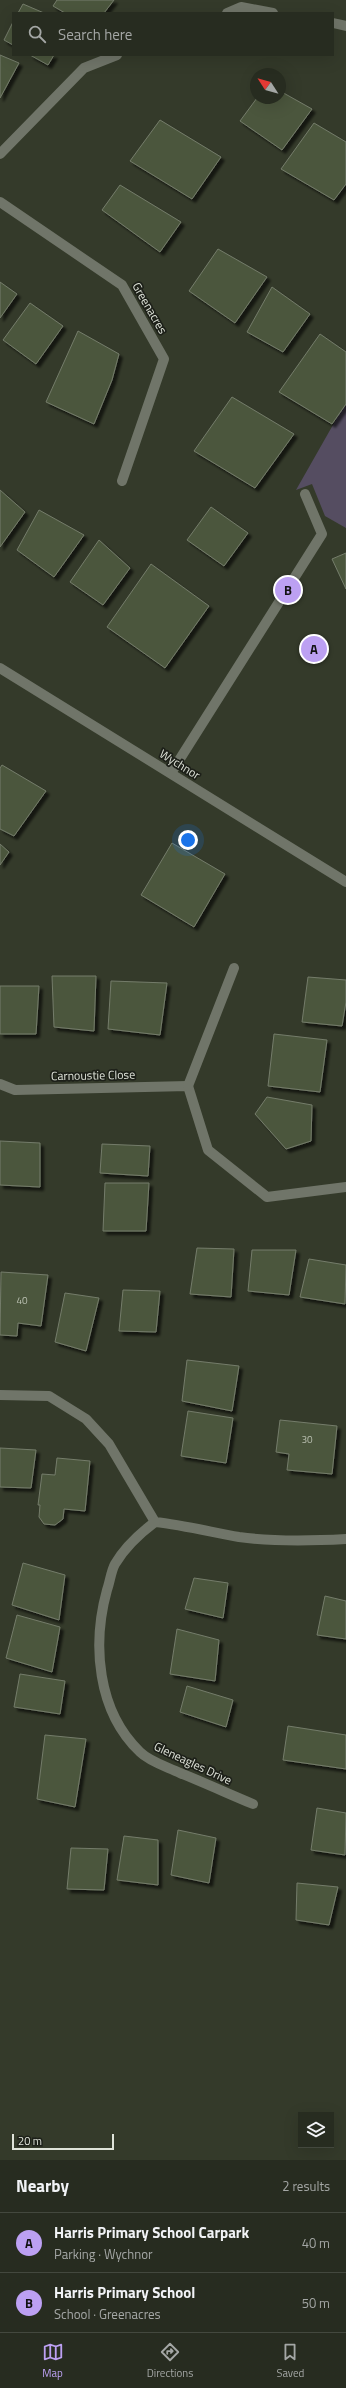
<!DOCTYPE html>
<meta charset="utf-8">
<style>
:root{--surface:#272c20;--page:#33382d;--text:#f1f3f6;--muted:#a4a7a5;--line:#43483e;--accent:#bca0f2}
body{margin:0;font-family:"Titillium Web",sans-serif;background:var(--page);color:var(--text)}
.controls{position:absolute;right:12px;bottom:12px;display:grid;overflow:hidden;border-radius:0px;box-shadow:0 4px 16px #0002}
.controls button{width:36px;height:36px;display:grid;place-items:center;padding:0;border:0;border-bottom:1px solid var(--line);background:var(--surface);color:var(--text);font:20px sans-serif}
.compass{position:absolute;left:250px;top:68px;width:36px;height:36px;border-radius:50%;background:var(--surface);box-shadow:0 4px 16px #0002;rotate:306deg}
.scale{position:absolute;left:12px;bottom:10px;width:102px;box-sizing:border-box;padding-left:4px;border:2px solid #dfe3d9;border-top:0;font-size:11px;line-height:14px;white-space:nowrap;color:#dfe3d9;-webkit-text-stroke:3px #1d2019;paint-order:stroke}
.you{position:absolute;left:188px;top:840px;width:14px;height:14px;margin:-10px;border:3px solid #fff;border-radius:50%;background:#1a73e8;box-shadow:0 0 0 6px #1a73e833}
.badge{display:grid;place-items:center;width:26px;height:26px;border-radius:50%;background:var(--accent);color:#111;font-size:13px;font-weight:700}
.pin{position:absolute;translate:-50% -50%;border:2px solid #fff;box-shadow:0 1px 4px #0006}
.list{margin:0;padding:0;list-style:none}
h2{display:flex;justify-content:space-between;align-items:center;height:52px;margin:0;padding:0 16px;font-size:17px}
h2 small{font-size:13px;font-weight:400;color:var(--muted)}
.list li{display:grid;grid-template-columns:26px 1fr auto;gap:12px;align-items:center;box-sizing:border-box;height:60px;padding:0 16px;border-top:1px solid var(--line)}
.list b{display:block;font-size:15px;white-space:nowrap}
.list p{margin:0;font-size:13px;white-space:nowrap;color:var(--muted)}
.list em{font-size:13px;font-style:normal;color:var(--muted)}
.icon{flex:none;width:22px;height:22px;fill:none;stroke:currentColor;stroke-width:2;stroke-linecap:round;stroke-linejoin:round}
.map{position:relative;flex:none;width:346px;height:2160px;overflow:hidden}
.search{position:absolute;background:var(--surface);box-shadow:0 4px 16px #0002;left:12px;right:12px;top:12px;height:44px;display:flex;align-items:center;gap:10px;box-sizing:border-box;padding:0 14px;border-radius:0px;color:var(--muted);font-size:15px}
.sheet{height:172px;background:var(--surface)}
nav{display:flex;justify-content:space-around;align-items:center;box-sizing:border-box;height:56px;border-top:1px solid var(--line);background:var(--surface);font-size:11px;color:var(--muted)}
nav a{display:grid;justify-items:center;gap:2px}
nav .on{color:var(--accent)}
.map>svg:first-child{display:block}
</style>
<div class="map">
<svg width="346" height="2160" viewBox="0 0 346 2160">
<defs>
<filter id="shadow"><feDropShadow dx="3.5" dy="3.5" stdDeviation="1" flood-color="#0009"/></filter>
</defs>
<rect width="100%" height="100%" fill="#343a2a"/>
<path fill="#554d61" d="M346,402V528L325,516L312,484L296,490Z"/>
<g fill="#4c573e" stroke="#747c6a" filter="url(#shadow)">
<path d="M57,0H114L104,13H65L53,6Z"/>
<path d="M23,4L44,13H18Z"/>
<path d="M13,22V45L4,40Z"/>
<path d="M0,55L19,63L0,98Z"/>
<path d="M30,55H54L48,65Z"/>
<path d="M280,91L312,109L282,150L240,121L257,98H280Z"/>
<path d="M160,120L221,157L192,199L130,161Z"/>
<path d="M314,123L346,142V184L334,200L281,169Z"/>
<path d="M120,185L181,222L160,252L102,210Z"/>
<path d="M218,249L267,277L235,323L189,291Z"/>
<path d="M0,282L17,294L0,318Z"/>
<path d="M272,287L310,314L283,352L247,332Z"/>
<path d="M30,303L63,326L36,364L3,340Z"/>
<path d="M78,331L119,354L112,380L94,424L46,402Z"/>
<path d="M320,334L346,352V404L332,424L279,392Z"/>
<path d="M232,397L294,434L255,488L194,451Z"/>
<path d="M0,490L25,512L0,547Z"/>
<path d="M211,507L248,533L224,566L187,540Z"/>
<path d="M39,510L84,535L54,577L17,550Z"/>
<path d="M99,540L130,568L103,605L70,582Z"/>
<path d="M346,553V589L332,559Z"/>
<path d="M151,564L209,606L165,668L107,627Z"/>
<path d="M2,765L46,791L14,836L0,829V768Z"/>
<path d="M172,843L225,874L194,927L141,895Z"/>
<path d="M0,844L9,852L0,865Z"/>
<path d="M52,976H96L94,1031L54,1027Z"/>
<path d="M308,977L346,980V1002L342,1026L302,1022Z"/>
<path d="M111,981L167,983L160,1035L108,1029Z"/>
<path d="M0,986H39L36,1034H0Z"/>
<path d="M274,1034L327,1040L320,1092L268,1086Z"/>
<path d="M267,1097L312,1105L311,1141L286,1149L255,1114Z"/>
<path d="M0,1141L40,1143V1187L0,1185Z"/>
<path d="M102,1144L150,1146L148,1176L100,1173Z"/>
<path d="M105,1183H149L146,1231H103Z"/>
<path d="M197,1248L234,1249L231,1297L190,1294Z"/>
<path d="M252,1250H296L289,1295L248,1291Z"/>
<path d="M309,1259L346,1265L345,1304L300,1297Z"/>
<path d="M1,1272L48,1275L41,1326L18,1323L17,1336L0,1335Z"/>
<path d="M123,1290L160,1291L156,1332L119,1331Z"/>
<path d="M65,1293L99,1298L86,1351L55,1342Z"/>
<path d="M187,1360L239,1366L232,1411L182,1401Z"/>
<path d="M188,1411L233,1418L226,1463L181,1456Z"/>
<path d="M280,1420L337,1426L332,1474L287,1470L289,1454L276,1452Z"/>
<path d="M0,1448L36,1450L31,1488L0,1487Z"/>
<path d="M57,1458L90,1461L85,1511L64,1509L63,1519L55,1525L44,1524L39,1517L40,1505H38L42,1474L55,1475Z"/>
<path d="M23,1563L65,1575L59,1620L12,1605Z"/>
<path d="M194,1578L228,1583L223,1618L185,1609Z"/>
<path d="M325,1596L346,1601V1639L317,1635Z"/>
<path d="M17,1615L60,1627L52,1672L6,1658Z"/>
<path d="M177,1629L219,1640L215,1681L170,1674Z"/>
<path d="M20,1674L65,1681L60,1714L14,1707Z"/>
<path d="M187,1686L233,1700L226,1727L180,1712Z"/>
<path d="M288,1726L346,1735V1769L283,1760Z"/>
<path d="M45,1735L86,1739L75,1807L37,1799Z"/>
<path d="M317,1808L346,1813L345,1855L311,1850Z"/>
<path d="M178,1830L216,1838L209,1883L171,1875Z"/>
<path d="M124,1836L158,1840V1885L117,1880Z"/>
<path d="M71,1848L108,1849L104,1890L67,1889Z"/>
<path d="M297,1883L338,1887L329,1925L296,1920Z"/>
</g>
<g fill="none" stroke-linecap="round" stroke-linejoin="round">
<g stroke="#707569" stroke-width="10">
<path d="M227,13L241,7L273,13"/>
<path d="M333,23L346,26"/>
<path d="M0,154L84,68L117,55"/>
<path d="M0,202L122,285L164,359L122,481"/>
<path d="M0,668L346,882"/>
<path d="M171,773L322,534L305,494"/>
<path d="M0,1084L15,1090L188,1086L208,1150L267,1197L346,1187"/>
<path d="M188,1086L234,968"/>
<path d="M0,1395L49,1396L86,1419L109,1444L155,1522C183,1525 211,1532 239,1537C275,1542 310,1541 346,1539"/>
<path d="M155,1522C139,1534 125,1547 115,1564C111,1571 110,1582 107,1590C92,1644 97,1711 140,1752C150,1762 168,1767 180,1773C205,1783 229,1794 253,1804"/>
</g>
</g>
<g text-anchor="middle" dominant-baseline="central" stroke-width="3.5" stroke-linejoin="round" paint-order="stroke">
<g font-size="10" fill="#bac0b2">
<text x="22" y="1300">40</text>
<text x="307" y="1439">30</text>
</g>
<g font-size="12" fill="#dfe3d9" stroke="#1d2019">
<text transform="translate(150 308) rotate(60)">Greenacres</text>
<text transform="translate(180 764) rotate(32)">Wychnor</text>
<text transform="translate(93 1075) rotate(-1)">Carnoustie Close</text>
<text transform="translate(193 1763) rotate(25)">Gleneagles Drive</text>
</g>
</g>
</svg>
<div class="controls">
<button><svg class="icon" aria-label="layers" viewBox="0 0 24 24"><path d="M12 4l9 5-9 5-9-5zM3 14l9 5 9-5"/></svg></button>
</div>
<svg class="compass" viewBox="-18 -18 36 36"><path d="M0-13l5 13h-10z" fill="#e53935"/><path d="M0 13l5-13h-10z" fill="#a4a7a5"/></svg>
<div class="scale">20 m</div>
<div class="you"></div>
<div class="pin badge" style="left:314px;top:649px">A</div>
<div class="pin badge" style="left:288px;top:590px">B</div>
<div class="search"><svg class="icon" aria-label="search" viewBox="0 0 24 24"><circle cx="10" cy="10" r="6"/><path d="M15 15l6 6"/></svg>Search here</div>
</div>
<section class="sheet">
<h2>Nearby<small>2 results</small></h2>
<ul class="list">
<li><span class="badge">A</span><div><b>Harris Primary School Carpark</b><p>Parking · Wychnor</p></div><em>40 m</em></li>
<li><span class="badge">B</span><div><b>Harris Primary School</b><p>School · Greenacres</p></div><em>50 m</em></li>
</ul>
</section>
<nav>
<a class="on"><svg class="icon" aria-label="map" viewBox="0 0 24 24"><path d="M3 6l6-2 6 2 6-2v14l-6 2-6-2-6 2zM9 4v14M15 6v14"/></svg>Map</a>
<a><svg class="icon" aria-label="directions" viewBox="0 0 24 24"><path d="M12 3l9 9-9 9-9-9zM9 14v-3h6M13 9l2 2-2 2"/></svg>Directions</a>
<a><svg class="icon" aria-label="saved" viewBox="0 0 24 24"><path d="M7 4h10v16l-5-4-5 4z"/></svg>Saved</a>
</nav>
